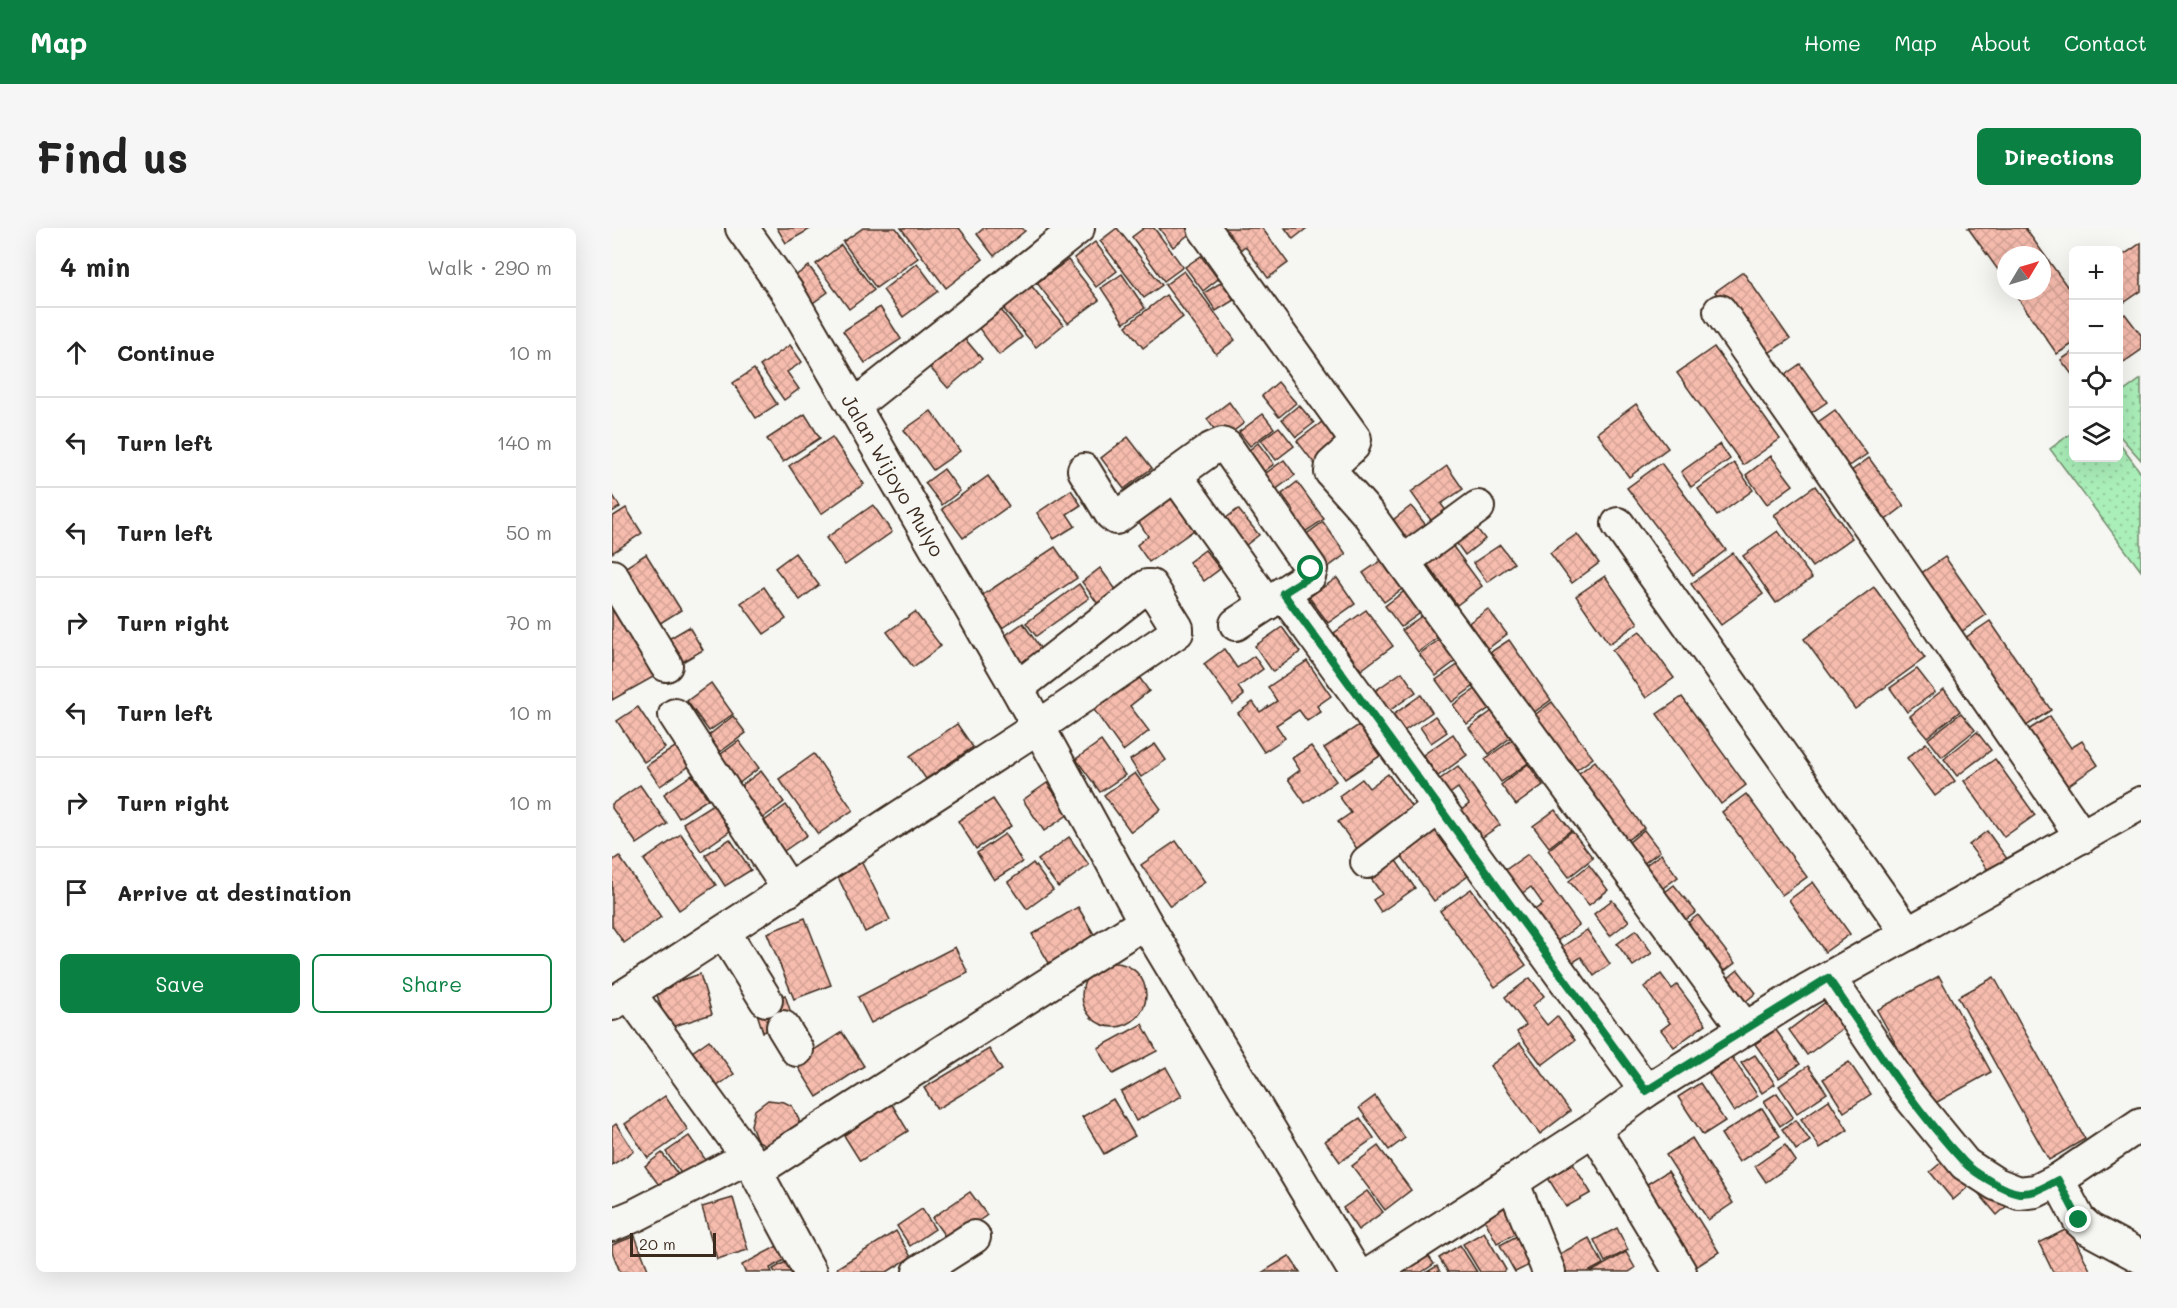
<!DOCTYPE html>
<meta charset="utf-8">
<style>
:root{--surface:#fff;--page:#f6f6f6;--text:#222;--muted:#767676;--line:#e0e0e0;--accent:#0b8043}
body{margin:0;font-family:Mali,sans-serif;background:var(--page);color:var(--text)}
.controls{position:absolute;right:18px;top:18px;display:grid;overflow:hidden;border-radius:9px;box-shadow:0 6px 24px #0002}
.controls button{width:54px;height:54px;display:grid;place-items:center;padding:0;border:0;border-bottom:2px solid var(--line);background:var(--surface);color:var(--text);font:30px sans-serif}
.compass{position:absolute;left:1385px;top:18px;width:54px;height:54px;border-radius:50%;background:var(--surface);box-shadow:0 6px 24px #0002;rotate:52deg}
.scale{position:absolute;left:18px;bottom:15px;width:86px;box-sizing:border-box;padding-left:6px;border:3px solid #3b2a1e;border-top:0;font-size:16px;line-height:21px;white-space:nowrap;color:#3b2a1e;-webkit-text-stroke:4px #f6f6f2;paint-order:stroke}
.stop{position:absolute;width:18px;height:18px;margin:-14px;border:4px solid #0b8043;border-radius:50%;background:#fff}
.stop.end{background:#0b8043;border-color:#fff;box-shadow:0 2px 6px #0008}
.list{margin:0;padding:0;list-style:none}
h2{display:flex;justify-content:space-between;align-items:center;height:78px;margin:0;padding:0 24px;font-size:26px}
h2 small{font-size:20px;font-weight:400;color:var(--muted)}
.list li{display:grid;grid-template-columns:39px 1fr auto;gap:18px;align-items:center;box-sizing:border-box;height:90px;padding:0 24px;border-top:2px solid var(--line)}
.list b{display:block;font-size:22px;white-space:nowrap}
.list em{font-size:20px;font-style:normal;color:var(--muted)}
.actions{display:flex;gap:12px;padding:18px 24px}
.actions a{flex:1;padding:14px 0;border:2px solid var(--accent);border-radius:9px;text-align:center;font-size:21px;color:var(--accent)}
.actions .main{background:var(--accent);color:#fff}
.icon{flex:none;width:33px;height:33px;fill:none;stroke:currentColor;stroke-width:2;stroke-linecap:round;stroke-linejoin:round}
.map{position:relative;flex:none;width:1529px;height:1044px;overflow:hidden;border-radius:9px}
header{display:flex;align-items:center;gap:36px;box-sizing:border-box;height:84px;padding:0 30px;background:var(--accent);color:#fff}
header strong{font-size:28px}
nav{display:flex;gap:33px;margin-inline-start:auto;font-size:21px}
.intro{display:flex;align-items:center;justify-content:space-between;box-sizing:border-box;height:144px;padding:0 36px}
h1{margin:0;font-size:42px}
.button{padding:15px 27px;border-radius:9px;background:var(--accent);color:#fff;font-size:21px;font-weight:700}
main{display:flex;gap:36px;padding:0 36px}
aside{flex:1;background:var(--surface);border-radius:9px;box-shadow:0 6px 24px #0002}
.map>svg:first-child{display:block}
</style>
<header>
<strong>Map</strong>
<nav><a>Home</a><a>Map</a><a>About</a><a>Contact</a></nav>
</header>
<div class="intro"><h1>Find us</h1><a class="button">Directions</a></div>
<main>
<aside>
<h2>4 min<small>Walk · 290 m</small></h2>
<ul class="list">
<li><svg class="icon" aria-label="ahead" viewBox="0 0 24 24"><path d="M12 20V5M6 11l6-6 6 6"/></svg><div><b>Continue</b></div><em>10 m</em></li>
<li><svg class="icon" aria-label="left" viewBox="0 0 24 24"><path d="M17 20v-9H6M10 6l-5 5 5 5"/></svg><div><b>Turn left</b></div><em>140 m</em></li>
<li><svg class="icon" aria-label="left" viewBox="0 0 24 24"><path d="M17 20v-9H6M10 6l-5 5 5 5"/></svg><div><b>Turn left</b></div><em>50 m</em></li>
<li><svg class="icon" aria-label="right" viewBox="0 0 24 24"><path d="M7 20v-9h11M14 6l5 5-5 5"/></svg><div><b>Turn right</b></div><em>70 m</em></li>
<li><svg class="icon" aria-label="left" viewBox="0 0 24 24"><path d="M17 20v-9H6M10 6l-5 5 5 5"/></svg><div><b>Turn left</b></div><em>10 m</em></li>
<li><svg class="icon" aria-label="right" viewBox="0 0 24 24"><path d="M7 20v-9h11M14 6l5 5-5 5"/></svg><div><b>Turn right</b></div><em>10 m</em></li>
<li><svg class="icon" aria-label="arrive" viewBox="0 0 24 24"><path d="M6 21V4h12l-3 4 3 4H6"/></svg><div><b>Arrive at destination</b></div></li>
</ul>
<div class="actions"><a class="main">Save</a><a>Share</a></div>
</aside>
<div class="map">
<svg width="1529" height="1044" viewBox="0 0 1529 1044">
<defs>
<pattern id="grass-dots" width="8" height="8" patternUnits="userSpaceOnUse" patternTransform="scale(1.5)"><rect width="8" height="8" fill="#aaeeb9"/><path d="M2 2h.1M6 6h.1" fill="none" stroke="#93cc9f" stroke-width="1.8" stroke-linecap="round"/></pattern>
<pattern id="building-cross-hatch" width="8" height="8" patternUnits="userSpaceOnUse" patternTransform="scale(1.5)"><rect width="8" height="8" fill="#f6bcae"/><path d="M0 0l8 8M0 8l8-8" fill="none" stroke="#d4a295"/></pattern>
</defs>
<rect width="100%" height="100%" fill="#f6f6f2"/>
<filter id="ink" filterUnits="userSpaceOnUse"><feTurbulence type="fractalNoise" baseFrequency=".0167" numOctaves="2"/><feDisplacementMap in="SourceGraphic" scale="12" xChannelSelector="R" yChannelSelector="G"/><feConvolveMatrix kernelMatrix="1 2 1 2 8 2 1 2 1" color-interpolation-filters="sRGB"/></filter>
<g filter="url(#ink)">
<g fill="url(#grass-dots)" stroke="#728c6c" stroke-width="1.5">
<path d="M1529,151V232L1506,206L1507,167Z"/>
<path d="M1461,204L1462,230H1506L1507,215L1529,245V343L1438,221Z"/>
</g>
<g fill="url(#building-cross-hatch)" stroke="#3b2a1e" stroke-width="1.5">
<path d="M165,0H200L174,15Z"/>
<path d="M251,0H284L306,30L264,60L231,14Z"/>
<path d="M289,0H347L371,31L334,60Z"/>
<path d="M372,0H410L413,3L382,28L365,6Z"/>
<path d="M505,0L550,57L532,70L488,13Z"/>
<path d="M532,0H542L571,39L552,53L520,9Z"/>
<path d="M547,0H585L561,19Z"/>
<path d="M609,0H650L676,35L656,50L633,18L627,23Z"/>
<path d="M673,0H695L681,11Z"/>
<path d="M1356,0H1413L1462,68V115L1445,126L1401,63H1430V27H1394V53Z"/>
<path d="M483,14L505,43L484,59L462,30Z"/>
<path d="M1529,15V63L1513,74L1506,65V31Z"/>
<path d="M229,17L262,62L237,81L204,36Z"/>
<path d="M589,28L606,51L591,63L573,39Z"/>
<path d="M456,32L487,72L456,95L425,55Z"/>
<path d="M305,35L326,63L291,89L271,62Z"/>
<path d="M197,38L216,64L198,77L179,51Z"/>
<path d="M572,43L623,112L604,126L553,57Z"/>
<path d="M1131,44L1178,111L1149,130L1103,64Z"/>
<path d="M510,46L533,80L512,95L489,60Z"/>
<path d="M610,54L622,72L604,83L592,65Z"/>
<path d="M418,56L451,97L424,119L390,79Z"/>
<path d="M554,67L571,89L531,120L514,98Z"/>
<path d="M386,78L410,109L387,127L363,95Z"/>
<path d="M268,79L289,111L253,135L231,103Z"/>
<path d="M1513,86L1529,107V122L1506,138V91Z"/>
<path d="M348,105L370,131L336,160L314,135Z"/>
<path d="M178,117L190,134L175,144L187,161L172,172L148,138Z"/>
<path d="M1102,119L1168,211L1131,237L1065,145Z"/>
<path d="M1462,123V149L1449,132Z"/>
<path d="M1188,136L1215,174L1190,191L1163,154Z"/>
<path d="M142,141L165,176L144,190L121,155Z"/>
<path d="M666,154L684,175L667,189L650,168Z"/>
<path d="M617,174L632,195L610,212L595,191Z"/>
<path d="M1024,176L1056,220L1017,249L985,205Z"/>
<path d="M687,177L702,195L684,209L670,191Z"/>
<path d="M1223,182L1255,226L1230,243L1199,199Z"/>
<path d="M319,183L348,223L321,242L292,202Z"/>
<path d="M193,186L208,210L171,234L155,211Z"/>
<path d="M651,186L662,200L638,218L627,204Z"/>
<path d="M710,194L730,220L705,239L685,213Z"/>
<path d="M667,199L682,218L664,232L649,212Z"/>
<path d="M220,209L252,256L209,286L177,238Z"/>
<path d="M516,209L540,240L512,261L489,230Z"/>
<path d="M646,215L662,236L642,251L627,230Z"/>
<path d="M1108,216L1118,231L1079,259L1069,244Z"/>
<path d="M1159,228L1181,257L1155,276L1134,247Z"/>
<path d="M1257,230L1292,278L1267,297L1231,249Z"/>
<path d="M672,232L683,247L654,269L643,253Z"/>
<path d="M1049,235L1114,322L1081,347L1015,260Z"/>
<path d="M1122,235L1141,262L1105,288L1086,261Z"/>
<path d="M835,238L851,261L829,276L838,288L823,298L799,264Z"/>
<path d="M332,241L348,263L330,277L313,255Z"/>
<path d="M376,248L397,278L351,310L330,281Z"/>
<path d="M685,254L712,291L687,308L674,289L682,283L670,266Z"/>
<path d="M1203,258L1240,310L1200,339L1162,287Z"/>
<path d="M459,262L469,277L455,286L463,298L442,311L425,285Z"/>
<path d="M0,266L8,279L0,284Z"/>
<path d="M558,268L582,302L537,334L525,317L536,308L525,291Z"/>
<path d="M261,277L280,304L233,337L214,310Z"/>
<path d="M799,278L817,301L794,318L777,295Z"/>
<path d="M14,280L30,305L0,325V289Z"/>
<path d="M626,281L647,307L625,324L605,297Z"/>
<path d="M711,294L734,326L708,345L685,313Z"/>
<path d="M860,294L873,311L853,327L840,309Z"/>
<path d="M1166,303L1200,350L1164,375L1131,328Z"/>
<path d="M965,306L987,335L960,355L938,325Z"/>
<path d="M834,309L870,358L845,377L809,328Z"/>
<path d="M888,317L902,335L875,354L861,335Z"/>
<path d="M443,319L465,350L390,400L369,368Z"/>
<path d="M593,322L608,341L592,353L577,334Z"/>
<path d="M183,325L207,357L188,372L163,340Z"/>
<path d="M1121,325L1151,366L1109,397L1079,356Z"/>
<path d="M34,326L69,382L42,399L8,343Z"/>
<path d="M777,327L797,356L772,374L751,345Z"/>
<path d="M1333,329L1374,387L1343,408L1302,350Z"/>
<path d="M488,340L505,363L486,376L470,354Z"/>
<path d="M993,348L1026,395L997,416L964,368Z"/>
<path d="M725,350L743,376L716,395L697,369Z"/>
<path d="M467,356L477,370L424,408L414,395Z"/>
<path d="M799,358L815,380L789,399L773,378Z"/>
<path d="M152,359L174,391L152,406L129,375Z"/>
<path d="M1262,359L1313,430L1243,481L1192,411Z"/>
<path d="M4,380L43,448L0,472V382Z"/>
<path d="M876,381L895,406L873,423L854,397Z"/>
<path d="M754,382L781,418L749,442L722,405Z"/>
<path d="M817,383L832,405L806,424L790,402Z"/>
<path d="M303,384L329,418L301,439L275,404Z"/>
<path d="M1378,393L1439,482L1408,502L1347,414Z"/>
<path d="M411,395L435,430L415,444L391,409Z"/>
<path d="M77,399L91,422L67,436L53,413Z"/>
<path d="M670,399L688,424L661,444L643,418Z"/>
<path d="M1028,403L1062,450L1034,470L1000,422Z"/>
<path d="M834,407L850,428L824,448L807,426Z"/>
<path d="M897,412L939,472L914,490L871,429Z"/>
<path d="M612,421L625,440L642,428L651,441L626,459L632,467L621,476L592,436Z"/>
<path d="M695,433L719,468L705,478L709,484L695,493L687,482L664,497L673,510L652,524L626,485L641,474L648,484L665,473L656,459Z"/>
<path d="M847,436L862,458L840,474L824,452Z"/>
<path d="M1305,441L1323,464L1295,484L1278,460Z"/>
<path d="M790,444L804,464L777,483L763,463Z"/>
<path d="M527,449L537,463L518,478L537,503L511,523L482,482Z"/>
<path d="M99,455L121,486L97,503L75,473Z"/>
<path d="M865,460L879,479L855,496L841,477Z"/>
<path d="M1332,461L1348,483L1315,509L1298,488Z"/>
<path d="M809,467L820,484L792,503L781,487Z"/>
<path d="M1070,469L1134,557L1109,576L1045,486Z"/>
<path d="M940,474L981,530L956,548L916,492Z"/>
<path d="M26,479L53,520L32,534L5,493Z"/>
<path d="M880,483L899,509L877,526L857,500Z"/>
<path d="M1349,485L1363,502L1330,529L1316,511Z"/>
<path d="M121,488L134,505L108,524L96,508Z"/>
<path d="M823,488L835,504L819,515L808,499Z"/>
<path d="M1438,488L1459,520L1470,513L1486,537L1451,561L1413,504Z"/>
<path d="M345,496L361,519L314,551L298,528Z"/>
<path d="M747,497L768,528L733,551L712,520Z"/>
<path d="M1365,504L1379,522L1345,548L1332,531Z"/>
<path d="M841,506L855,527L826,548L811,527Z"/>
<path d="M900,512L916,535L889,554L873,531Z"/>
<path d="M127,513L147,540L126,556L105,529Z"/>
<path d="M489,513L513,547L488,564L464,531Z"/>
<path d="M1314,515L1343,553L1323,568L1295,530Z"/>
<path d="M543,516L554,532L529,549L518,532Z"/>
<path d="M66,517L79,537L48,558L34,538Z"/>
<path d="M699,518L724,553L693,575L676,551L688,542L680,530Z"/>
<path d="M202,526L241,582L206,606L167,551Z"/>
<path d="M1383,531L1423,587L1392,609L1352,553Z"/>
<path d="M983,533L1032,600L1007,618L958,552Z"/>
<path d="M916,536L931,557L904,577L889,557Z"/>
<path d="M846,538L888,597L862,615L843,587L857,576L846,560L829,572L820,557Z"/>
<path d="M149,543L172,574L148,592L125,561Z"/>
<path d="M523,545L549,581L519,604L492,567Z"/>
<path d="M776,546L804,585L748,625L726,594L739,585L727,568L750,551L757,560Z"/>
<path d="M80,547L96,571L67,590L52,566Z"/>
<path d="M435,555L457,586L432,603L411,572Z"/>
<path d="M28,557L55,596L25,616L0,580V576Z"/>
<path d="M1134,566L1195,649L1170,667L1110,584Z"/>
<path d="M381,571L399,598L364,621L346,593Z"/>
<path d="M101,576L118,603L89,623L71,595Z"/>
<path d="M174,577L195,607L169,625L148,596Z"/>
<path d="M943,582L959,602L937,619L921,598Z"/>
<path d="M822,601L856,648L822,673L788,626Z"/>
<path d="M1032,602L1048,623L1022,643L1007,622Z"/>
<path d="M960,603L981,630L957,649L936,622Z"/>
<path d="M1375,603L1396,632L1379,646L1357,617Z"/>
<path d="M69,606L104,657L67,682L32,632Z"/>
<path d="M393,606L410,634L382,652L365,625Z"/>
<path d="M457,609L477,637L446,659L426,632Z"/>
<path d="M118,611L139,642L113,658L93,627Z"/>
<path d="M564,613L593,654L558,678L529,637Z"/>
<path d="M916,626L967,697L938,718L915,687L931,676L919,659L902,671L885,648Z"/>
<path d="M1049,626L1066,649L1040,668L1023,645Z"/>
<path d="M780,627L803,660L769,684L761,672L770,666L755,645Z"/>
<path d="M7,628L49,689L12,715L0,698V633Z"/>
<path d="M249,633L278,692L253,704L224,645Z"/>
<path d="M421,635L441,662L415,681L396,654Z"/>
<path d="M977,637L996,662L977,677L957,653Z"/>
<path d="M1201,654L1238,706L1213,724L1177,672Z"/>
<path d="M1062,657L1084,684L1064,699L1043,672Z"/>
<path d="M859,661L914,737L883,759L828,683Z"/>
<path d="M1000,672L1017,693L998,708L982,686Z"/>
<path d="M466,679L486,713L440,740L420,706Z"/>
<path d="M1086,687L1123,735L1102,751L1065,703Z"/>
<path d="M193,690L219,757L182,771L155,705Z"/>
<path d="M975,702L998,736L982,748L969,729L952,740L941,725Z"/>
<path d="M1024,702L1040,725L1021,738L1005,716Z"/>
<path d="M343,719L356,745L259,795L246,769Z"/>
<circle cx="502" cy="767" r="32"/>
<path d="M1126,742L1144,765L1123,782L1105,759Z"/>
<path d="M88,746L100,786L56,800L43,761Z"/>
<path d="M1049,746L1060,761L1065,757L1094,796L1062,819L1049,802L1058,795L1032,759Z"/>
<path d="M1327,748L1379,844L1318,878L1265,782Z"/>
<path d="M1382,749L1473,911L1437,932L1346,769Z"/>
<path d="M918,750L932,768L920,778L935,797L945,788L963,812L930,837L905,804L914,797L893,769Z"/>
<path d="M173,767L182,794L151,804L142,776Z"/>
<path d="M1215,773L1234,798L1195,827L1177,802Z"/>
<path d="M530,796L545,823L501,846L486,820Z"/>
<path d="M1164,802L1188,836L1167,850L1143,816Z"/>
<path d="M230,804L252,838L205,869L183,834Z"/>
<path d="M97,812L122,846L101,861L76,827Z"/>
<path d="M908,815L958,883L928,906L878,838Z"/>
<path d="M377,821L390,842L325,881L312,860Z"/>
<path d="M1143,827L1163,856L1150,865L1129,835Z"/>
<path d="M1120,829L1146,868L1122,884L1097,845Z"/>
<path d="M1237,834L1259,866L1232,884L1211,851Z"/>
<path d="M1196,838L1215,865L1185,885L1167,858Z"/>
<path d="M554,839L570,868L524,893L509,864Z"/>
<path d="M1088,855L1113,893L1091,907L1066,869Z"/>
<path d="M1165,865L1181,889L1168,898L1152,873Z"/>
<path d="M53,868L76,902L36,930L13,896Z"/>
<path d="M763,868L793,910L777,922L747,880Z"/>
<path d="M276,870L296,903L248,933L228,901Z"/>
<path d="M501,871L523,908L492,926L470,889Z"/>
<path d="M156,872L172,874L180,878L187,892V900L158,920L145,912L139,897L143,882Z"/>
<path d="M1217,872L1236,902L1208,920L1189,891Z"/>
<path d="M1150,880L1168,908L1127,934L1109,906Z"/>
<path d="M748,890L762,910L728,934L713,913Z"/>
<path d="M1184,892L1198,913L1184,922L1170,901Z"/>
<path d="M4,896L22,923L0,937V899Z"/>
<path d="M77,908L98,938L75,954L54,924Z"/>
<path d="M1080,910L1121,975L1096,992L1054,927Z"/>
<path d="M1173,917L1184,933L1154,954L1143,938Z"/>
<path d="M766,918L799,962L773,982L740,938Z"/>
<path d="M50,925L73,956L55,968L33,938Z"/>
<path d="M1339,926L1362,954L1341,972L1318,944Z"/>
<path d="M961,936L979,965L954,979L936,950Z"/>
<path d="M1056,943L1107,1024L1078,1043L1027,961Z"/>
<path d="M1374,952L1396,977L1385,987L1363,961Z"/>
<path d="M755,963L771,984L746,1002L731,980Z"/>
<path d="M358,964L375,987L337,1014L320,990Z"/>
<path d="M121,970L136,1022L105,1031L90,979Z"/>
<path d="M896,972L911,1002L885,1015L869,985Z"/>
<path d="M310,981L323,1001L298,1018L285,998Z"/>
<path d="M1005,1000L1016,1022L993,1034L982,1012Z"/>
<path d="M1457,1000L1479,1044H1441L1427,1015Z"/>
<path d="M284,1003L299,1029L275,1044H228L225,1040Z"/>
<path d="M872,1004L894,1042L892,1044H868L851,1016Z"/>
<path d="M912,1004L928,1032L903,1044L888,1017Z"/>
<path d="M23,1008L37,1044H8L0,1023V1017Z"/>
<path d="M977,1010L991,1036L976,1044H950L942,1029Z"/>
<path d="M171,1015L178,1029L158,1040L160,1044H133L130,1037Z"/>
<path d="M809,1017L822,1036L810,1044H773Z"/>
<path d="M848,1017L865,1044H836L827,1030Z"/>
<path d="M1014,1024L1023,1040L1017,1044H979Z"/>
<path d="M677,1028L688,1044H651Z"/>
<path d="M179,1031L186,1044H163L161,1041Z"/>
<path d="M825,1038L828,1044H815Z"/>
</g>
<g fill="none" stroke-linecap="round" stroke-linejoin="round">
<g stroke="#3b2a1e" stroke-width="36">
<g id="street">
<path id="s1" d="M130,0L176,65L405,460L533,694L743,1044"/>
<path d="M592,0L743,211L741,218L720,237L719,244L757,287L780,319L1133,801"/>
<path d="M1108,83L1275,323L1470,609"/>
<path d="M242,178L466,0"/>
<path d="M472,242L499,286L504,290L599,221L610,216L614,218L699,341L697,348L624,396"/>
<path d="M564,248L655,376"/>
<path d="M1006,296L1296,706"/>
<path d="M791,334L866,279"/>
<path d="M0,348L54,437"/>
<path d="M671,365L1034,863"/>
<path d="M63,487L177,662"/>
<path d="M755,634L827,579"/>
<path d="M112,704L154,772"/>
<path d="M1217,750L1294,864L1353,936L1384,956L1407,965L1424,963L1446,952L1529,896"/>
<path d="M17,765L136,929L198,1044"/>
<path d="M0,776L426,499L565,404V400L539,358H535L405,460"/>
<path d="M171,799L185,822"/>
<path d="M982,901L1068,1044"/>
<path d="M144,943L533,694"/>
<path d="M1446,952L1467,992L1477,1001L1529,1029"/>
<path d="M900,953L937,1044"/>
<path d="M0,997L24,987L136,929"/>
<path d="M307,1044L362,1009"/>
<path d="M761,1044L982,901L1034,863L1195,762L1529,575"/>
</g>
</g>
<use href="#street" stroke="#f6f6f2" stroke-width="32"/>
</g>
</g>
<g fill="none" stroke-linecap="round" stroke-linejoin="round" filter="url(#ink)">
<path stroke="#0b8043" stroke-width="8" d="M699,341L698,348L671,365L1034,863L1216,750C1259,813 1300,879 1352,934C1362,945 1393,963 1407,965C1422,966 1433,959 1446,952L1467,992"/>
</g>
<g text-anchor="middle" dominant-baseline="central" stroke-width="5" stroke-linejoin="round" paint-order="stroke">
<g font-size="20" fill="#3b2a1e" stroke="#f6f6f2">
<text stroke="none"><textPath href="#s1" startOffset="290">Jalan Wijoyo Mulyo</textPath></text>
</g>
</g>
</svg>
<div class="controls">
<button>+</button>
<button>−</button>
<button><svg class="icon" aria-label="locate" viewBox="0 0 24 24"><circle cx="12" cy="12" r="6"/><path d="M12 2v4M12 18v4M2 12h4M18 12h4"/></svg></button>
<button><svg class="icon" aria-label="layers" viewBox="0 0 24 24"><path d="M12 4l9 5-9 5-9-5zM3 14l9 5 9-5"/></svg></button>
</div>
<svg class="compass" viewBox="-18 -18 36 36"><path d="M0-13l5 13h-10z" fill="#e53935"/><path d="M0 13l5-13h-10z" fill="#767676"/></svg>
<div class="scale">20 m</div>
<div class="stop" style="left:699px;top:341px"></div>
<div class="stop end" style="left:1467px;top:992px"></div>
</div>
</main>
